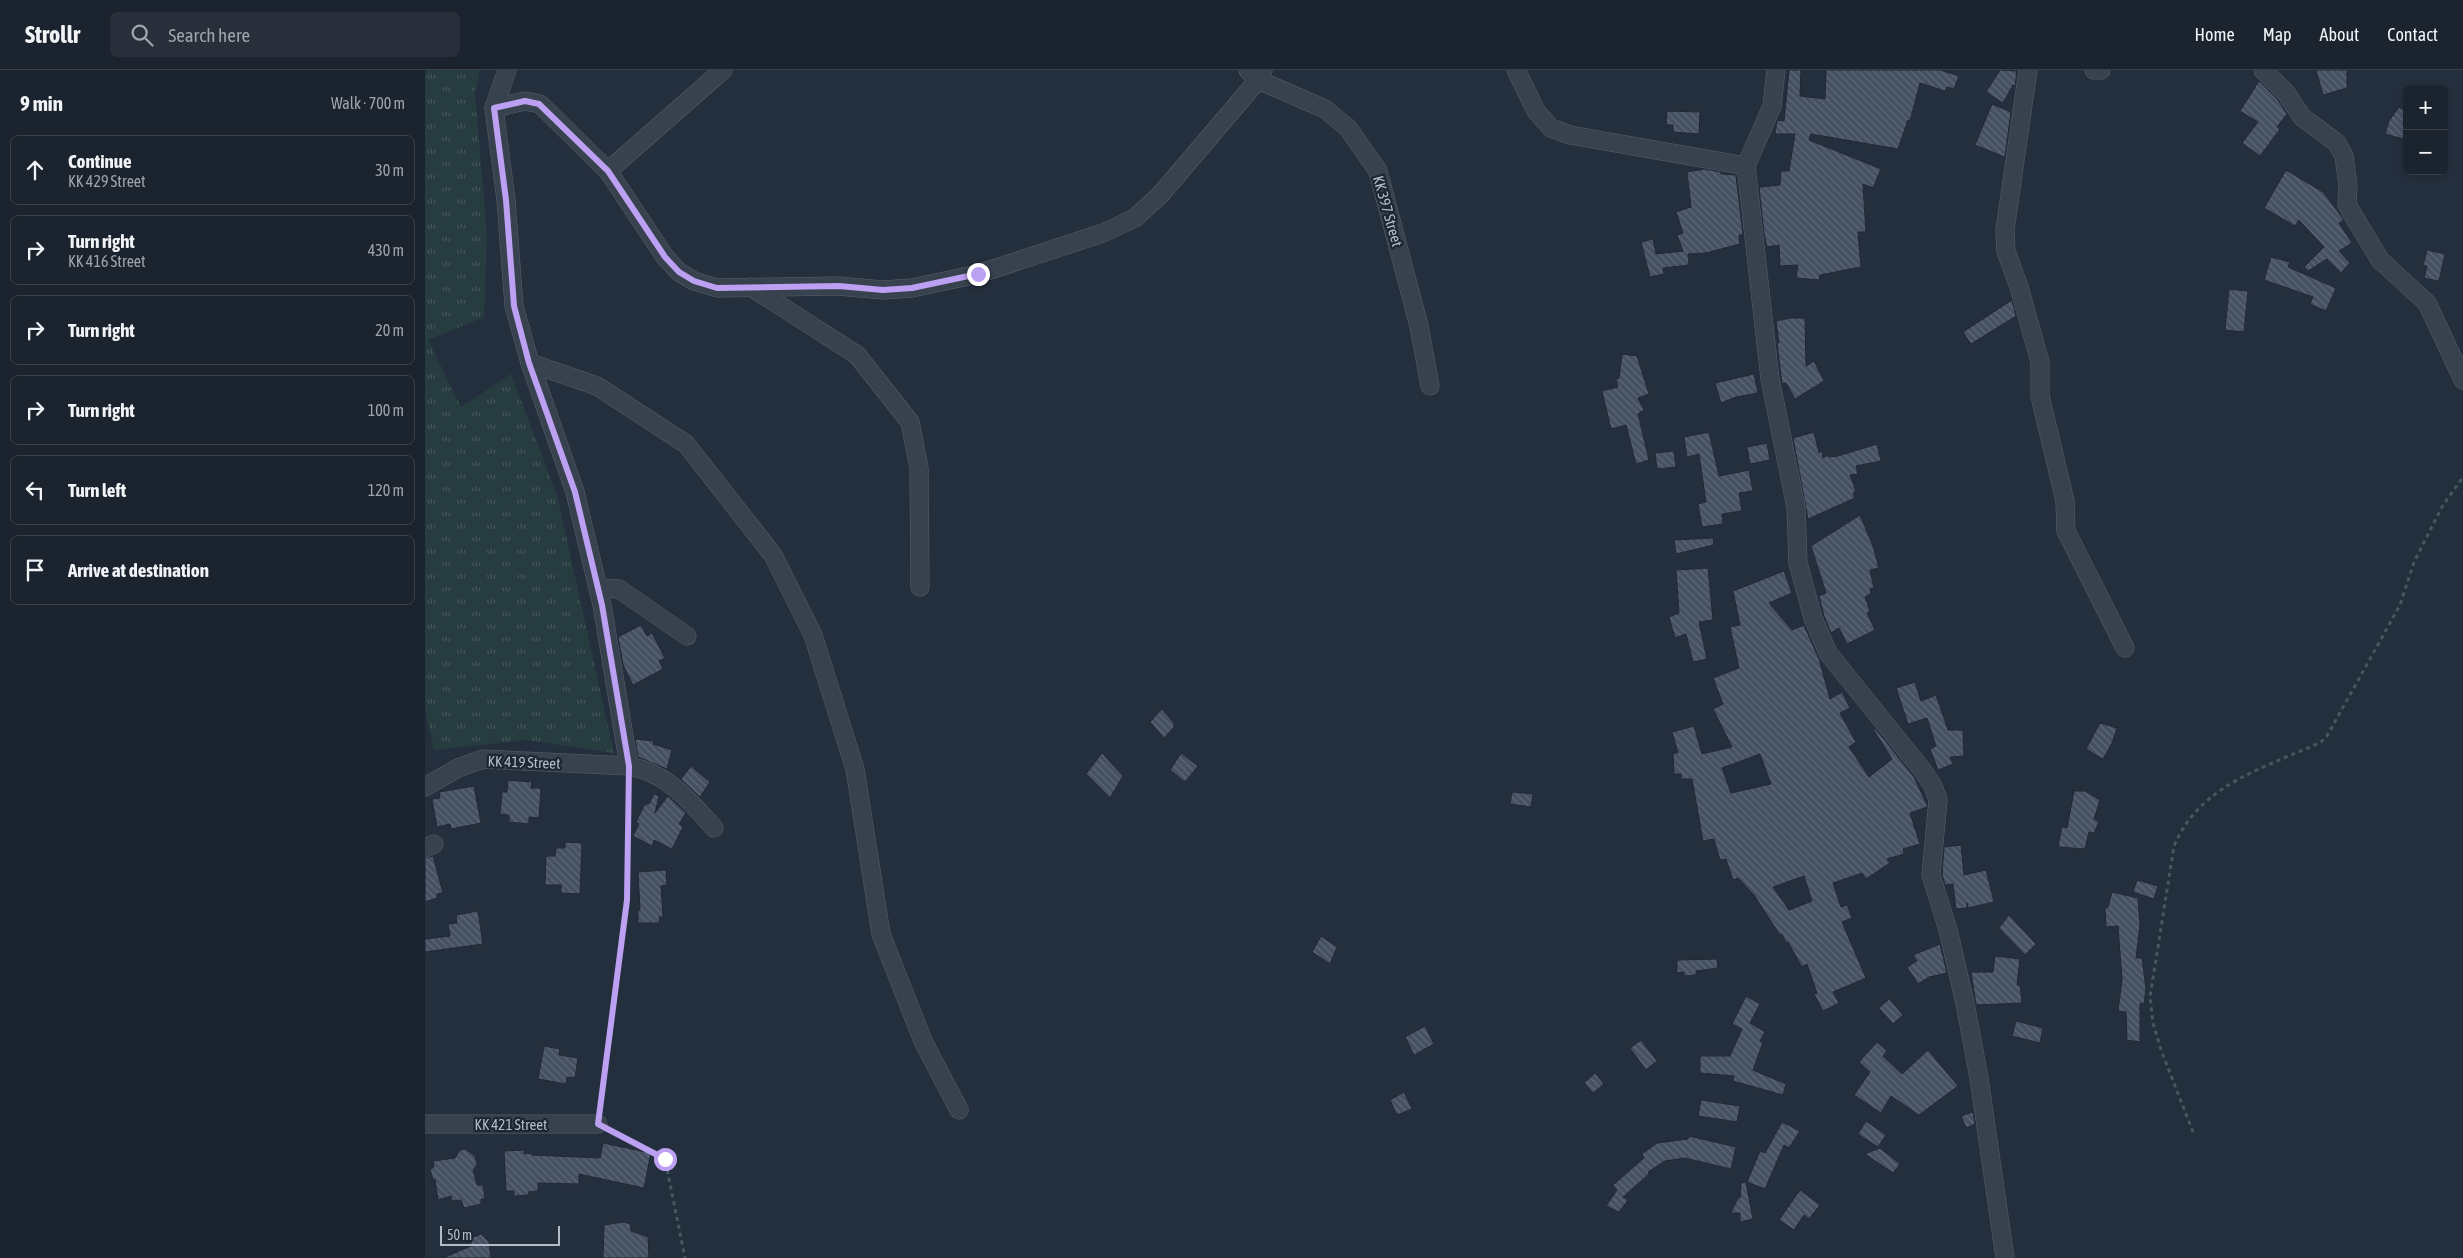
<!DOCTYPE html>
<meta charset="utf-8">
<style>
:root{--surface:#1b232e;--page:#282f3a;--text:#f1f3f6;--muted:#a0a4aa;--line:#39404a}
body{margin:0;font-family:"Asap Condensed",sans-serif;background:var(--page);color:var(--text)}
.controls{position:absolute;right:15px;top:15px;display:grid;overflow:hidden;border-radius:8px;box-shadow:0 2px 8px #0003}
.controls button{width:45px;height:45px;display:grid;place-items:center;padding:0;border:0;border-bottom:1px solid var(--line);background:var(--surface);color:var(--text);font:25px sans-serif}
.scale{position:absolute;left:15px;bottom:12px;width:120px;box-sizing:border-box;padding-left:5px;border:2px solid #b4bcc9;border-top:0;font-size:14px;line-height:18px;white-space:nowrap;color:#b4bcc9;-webkit-text-stroke:4px #1d2633;paint-order:stroke}
.stop{position:absolute;width:15px;height:15px;margin:-11px;border:4px solid #bca0f2;border-radius:50%;background:#fff}
.stop.end{background:#bca0f2;border-color:#fff;box-shadow:0 1px 5px #0008}
.list{margin:0;padding:0;list-style:none}
h2{display:flex;justify-content:space-between;align-items:center;height:65px;margin:0;padding:0 20px;font-size:21px}
h2 small{font-size:16px;font-weight:400;color:var(--muted)}
.list li{display:grid;grid-template-columns:32px 1fr auto;gap:15px;align-items:center;box-sizing:border-box;height:70px;margin:0 10px 10px;padding:0 10px;border:1px solid var(--line);border-radius:8px}
.list b{display:block;font-size:19px;white-space:nowrap}
.list p{margin:0;font-size:16px;white-space:nowrap;color:var(--muted)}
.list em{font-size:16px;font-style:normal;color:var(--muted)}
.icon{flex:none;width:28px;height:28px;fill:none;stroke:currentColor;stroke-width:2;stroke-linecap:round;stroke-linejoin:round}
.map{position:relative;flex:none;width:2038px;height:1188px;overflow:hidden}
header{display:flex;align-items:center;gap:30px;box-sizing:border-box;height:70px;padding:0 25px;background:var(--surface);border-bottom:1px solid var(--line)}
header strong{font-size:24px}
nav{display:flex;gap:28px;margin-inline-start:auto;font-size:18px}
.search{width:350px;height:45px;background:var(--page);display:flex;align-items:center;gap:12px;box-sizing:border-box;padding:0 18px;border-radius:8px;color:var(--muted);font-size:19px}
main{display:flex}
aside{flex:1;background:var(--surface)}
.map>svg:first-child{display:block}
</style>
<header>
<strong>Strollr</strong>
<div class="search"><svg class="icon" aria-label="search" viewBox="0 0 24 24"><circle cx="10" cy="10" r="6"/><path d="M15 15l6 6"/></svg>Search here</div>
<nav><a>Home</a><a>Map</a><a>About</a><a>Contact</a></nav>
</header>
<main>
<aside>
<h2>9 min<small>Walk · 700 m</small></h2>
<ul class="list">
<li><svg class="icon" aria-label="ahead" viewBox="0 0 24 24"><path d="M12 20V5M6 11l6-6 6 6"/></svg><div><b>Continue</b><p>KK 429 Street</p></div><em>30 m</em></li>
<li><svg class="icon" aria-label="right" viewBox="0 0 24 24"><path d="M7 20v-9h11M14 6l5 5-5 5"/></svg><div><b>Turn right</b><p>KK 416 Street</p></div><em>430 m</em></li>
<li><svg class="icon" aria-label="right" viewBox="0 0 24 24"><path d="M7 20v-9h11M14 6l5 5-5 5"/></svg><div><b>Turn right</b></div><em>20 m</em></li>
<li><svg class="icon" aria-label="right" viewBox="0 0 24 24"><path d="M7 20v-9h11M14 6l5 5-5 5"/></svg><div><b>Turn right</b></div><em>100 m</em></li>
<li><svg class="icon" aria-label="left" viewBox="0 0 24 24"><path d="M17 20v-9H6M10 6l-5 5 5 5"/></svg><div><b>Turn left</b></div><em>120 m</em></li>
<li><svg class="icon" aria-label="arrive" viewBox="0 0 24 24"><path d="M6 21V4h12l-3 4 3 4H6"/></svg><div><b>Arrive at destination</b></div></li>
</ul>
</aside>
<div class="map">
<svg width="2038" height="1188" viewBox="0 0 2038 1188">
<defs>
<pattern id="grass-tufts" width="24" height="20" patternUnits="userSpaceOnUse" patternTransform="scale(1.25)"><rect width="24" height="20" fill="#263c3f"/><path d="M3 7l-1-3M5 7V3M7 7l1-3M15 17l-1-3M17 17v-4M19 17l1-3" fill="none" stroke="#435659"/></pattern>
<pattern id="building-back-hatch" width="6" height="6" patternUnits="userSpaceOnUse" patternTransform="scale(1.25)"><rect width="6" height="6" fill="#455162"/><path d="M-1 5l2 2M0 0l6 6M5-1l2 2" fill="none" stroke="#5d6877"/></pattern>
</defs>
<rect width="100%" height="100%" fill="#242f3e"/>
<path fill="url(#grass-tufts)" d="M0,0H55L50,23L62,165L59,247L3,270L36,337L86,304L132,425L189,683L101,670L9,680L0,639Z"/>
<g fill="url(#building-back-hatch)" stroke="#1f2835" fill-rule="evenodd">
<path d="M1364,0H1376L1375,26L1400,29L1401,0H1515L1534,6L1529,19L1522,17L1520,21L1495,13L1485,51L1483,50L1473,79L1386,64L1384,70L1456,99L1448,118L1438,114L1441,162H1433L1436,197L1395,205L1394,210L1371,208L1373,195L1355,196L1354,175L1342,177L1339,164L1334,117L1355,115L1356,101H1364L1370,64H1350L1352,50L1359,51Z"/>
<path d="M1575,0L1592,1L1590,16L1588,15L1578,33L1561,22Z"/>
<path d="M1891,0H1922V18L1898,25Z"/>
<path d="M1834,11L1853,30L1862,44L1852,57L1855,59L1835,86L1817,73L1833,52L1815,41Z"/>
<path d="M1567,34L1586,42L1580,87L1550,75Z"/>
<path d="M1974,37L1982,42V70L1960,64L1964,51Z"/>
<path d="M1242,41L1275,42L1274,64L1248,62V55H1241Z"/>
<path d="M1280,99L1296,102V104L1311,105L1318,165H1314L1315,174L1281,183L1263,184L1264,195L1238,198L1239,204L1225,207L1216,172L1228,169L1231,184L1258,181L1252,165L1258,163L1251,142L1266,137L1262,102Z"/>
<path d="M1861,100L1898,122L1919,150L1914,153L1927,173L1914,181L1925,193L1916,203L1902,189L1883,201L1879,197L1899,177L1874,150L1870,156L1839,138Z"/>
<path d="M2002,180L2020,184L2014,211L1999,208L2002,196H1998Z"/>
<path d="M1846,187L1865,192L1863,197L1911,218L1901,241L1885,234L1888,227L1839,210Z"/>
<path d="M1804,219L1823,221L1819,262L1800,260Z"/>
<path d="M1587,230L1591,246L1546,274L1538,262Z"/>
<path d="M1366,248H1380L1381,296L1389,291L1399,311L1370,329L1361,313L1357,314L1352,273H1354L1351,251Z"/>
<path d="M1197,284L1212,286L1224,324L1213,328L1219,340L1213,344L1224,390L1211,394L1201,355L1186,359L1177,321L1193,317L1191,309L1194,308Z"/>
<path d="M1329,304L1333,323L1311,327L1296,333L1290,313Z"/>
<path d="M1284,362L1294,406L1324,400L1328,421L1314,423L1317,441L1297,444L1298,454L1277,457L1273,434L1281,432L1274,384L1262,387L1259,367Z"/>
<path d="M1389,362L1394,383L1397,381L1398,388L1403,385L1404,387L1413,386L1452,374L1456,391L1431,396L1433,404L1425,405L1431,421L1428,423L1430,428L1383,449L1368,368Z"/>
<path d="M1342,373L1345,390L1325,394L1322,377Z"/>
<path d="M1249,381L1251,397L1232,399L1230,383Z"/>
<path d="M1435,445L1448,476L1454,498L1445,500L1449,518L1445,519L1446,524L1440,527L1445,541L1442,543L1450,560L1422,574L1414,558L1406,563L1399,546L1394,526L1401,523L1386,476Z"/>
<path d="M1288,468L1289,475L1251,484L1249,470Z"/>
<path d="M1283,498L1288,550L1274,552L1282,589L1268,592L1261,564L1250,568L1244,547L1254,543L1251,500Z"/>
<path d="M1359,501L1367,523L1344,533L1367,560L1379,555L1394,589L1405,629L1417,622L1425,638L1415,643L1431,672L1424,677L1444,707L1467,689L1448,659L1450,658L1489,707L1502,735V737L1485,743L1495,774L1478,779L1479,784L1462,789L1465,793L1441,809L1437,803L1408,813L1416,837L1422,835L1427,848L1417,852L1441,908L1408,922L1414,933L1398,941L1389,924L1392,923L1382,894L1377,897L1363,872L1361,873L1357,864L1355,865L1329,825L1313,808L1308,810L1301,789L1295,790L1289,769L1278,771L1267,709H1256V704H1249L1248,683H1253L1247,662L1269,656L1277,684L1307,677L1288,639L1298,634L1288,608L1314,598L1305,557L1315,555L1308,521ZM1335,684L1346,714L1306,723L1297,698ZM1379,806L1387,831L1364,840L1348,817Z"/>
<path d="M216,555L222,566L227,563L240,588L234,591L238,599L208,615L198,595L193,567Z"/>
<path d="M1490,612L1496,631L1511,625L1523,660H1538L1539,686L1525,687L1528,694L1513,700L1505,679L1511,676L1502,648L1483,654L1471,618Z"/>
<path d="M737,639L749,653V657L739,668L725,652Z"/>
<path d="M1675,653L1692,658L1687,673L1678,689L1661,679Z"/>
<path d="M210,669L229,671L228,674L247,680L242,699L213,687Z"/>
<path d="M677,683L698,706L685,728L661,704Z"/>
<path d="M756,683L773,696L760,712L745,700Z"/>
<path d="M266,696L285,712L275,727L256,709Z"/>
<path d="M83,710L107,712L106,718H116L114,748L104,747V754L84,752V745L75,744L77,722H82Z"/>
<path d="M49,716L56,753L26,759L25,754L12,757L7,729L15,728L14,722Z"/>
<path d="M1649,721H1660L1675,730L1669,749L1674,752L1669,763L1664,762L1660,779L1633,777L1637,756L1642,758Z"/>
<path d="M1087,722L1108,724L1106,737L1085,734Z"/>
<path d="M229,724L234,726L230,743L243,726L261,743L254,754L258,757L247,779L229,770L227,776L208,766L214,754L211,752L220,734H224Z"/>
<path d="M140,772L157,773L155,824L136,823V815H120L121,786H130L131,778H140Z"/>
<path d="M1536,775L1539,805L1561,800L1569,832L1543,838L1542,833V838L1531,839L1528,814L1520,815L1517,804L1519,777Z"/>
<path d="M8,786L18,823L12,824V828L0,832V788Z"/>
<path d="M241,800L242,815L236,816L238,847H234L235,853H213V840H215L213,802Z"/>
<path d="M1712,810L1733,816L1729,829L1708,822Z"/>
<path d="M1687,822L1713,828L1715,855L1711,888H1717L1721,919L1719,934L1715,933V972L1702,970L1701,942L1693,941L1697,910L1693,856L1681,857L1680,838L1683,837Z"/>
<path d="M53,841L58,874L0,882V869L25,866L23,854L32,853L31,845Z"/>
<path d="M1584,845L1611,874L1600,885L1574,858Z"/>
<path d="M896,866L912,877L905,894L887,882Z"/>
<path d="M1515,874L1522,903L1504,907L1493,914L1482,897L1492,891L1488,885Z"/>
<path d="M1570,886L1595,889L1592,915H1595L1597,933L1551,935L1546,902H1568Z"/>
<path d="M1292,889L1293,898L1271,901V905L1259,906V902L1252,903V890Z"/>
<path d="M1321,926L1335,934L1325,953L1340,962L1335,971L1338,972L1328,1000L1361,1014L1358,1025L1308,1011L1309,1006L1275,1003V986H1305L1317,959L1307,954Z"/>
<path d="M1464,929L1478,945L1468,954L1454,938Z"/>
<path d="M1591,951L1618,958L1615,973L1587,966Z"/>
<path d="M1000,956L1009,974L989,985L980,967Z"/>
<path d="M1216,970L1232,991L1221,1000L1205,978Z"/>
<path d="M1452,972L1462,981L1458,986L1477,1004L1503,980L1533,1016L1494,1045L1466,1026L1456,1043L1429,1025L1445,1002L1434,992Z"/>
<path d="M119,976L135,979L134,985L153,988L150,1008L142,1007L141,1014L113,1009Z"/>
<path d="M1170,1003L1179,1014L1168,1023L1159,1013Z"/>
<path d="M979,1022L987,1039L972,1045L965,1030Z"/>
<path d="M1276,1030L1315,1036L1312,1052L1273,1046Z"/>
<path d="M1548,1042L1550,1054L1541,1058L1536,1046Z"/>
<path d="M1441,1051L1461,1065L1453,1077L1433,1064Z"/>
<path d="M1357,1052L1375,1061L1364,1078L1359,1075L1340,1119L1322,1112L1335,1081L1340,1083Z"/>
<path d="M1264,1066L1311,1077L1306,1099L1260,1088L1240,1091L1223,1102L1224,1104L1198,1127L1203,1130L1194,1142L1181,1136L1192,1120L1188,1115L1219,1088L1217,1084L1232,1073L1263,1069Z"/>
<path d="M178,1073L226,1083L219,1118L154,1104V1114L113,1113V1121L103,1122L104,1125L89,1126V1121H81L79,1081L99,1080V1084L107,1083V1085L175,1088Z"/>
<path d="M1455,1078L1475,1094L1468,1103L1440,1084Z"/>
<path d="M40,1079L50,1086L52,1095L48,1100L52,1115H58L60,1129H56V1134L39,1138L36,1130L27,1131L26,1126L13,1130L10,1109L8,1110L5,1099L9,1097L8,1091L30,1088L35,1080Z"/>
<path d="M1321,1112L1328,1149L1315,1152V1143H1306L1313,1128H1315L1316,1113Z"/>
<path d="M1375,1120L1395,1135L1384,1149L1379,1145L1369,1160L1354,1150Z"/>
<path d="M199,1152L205,1154L206,1161L223,1167L224,1188H178L179,1155Z"/>
<path d="M56,1164L64,1172L66,1188H18L46,1176V1168Z"/>
</g>
<g fill="none" stroke-linecap="round" stroke-linejoin="round">
<g stroke="#565f6c" stroke-width="19">
<g id="minor">
<path d="M82,0L69,38L81,130L89,236L105,293L150,422L177,535L204,696"/>
<path d="M823,0L833,10L900,39L923,58L953,101L994,256L1005,316"/>
<path d="M1091,0L1111,41L1126,58L1145,65L1321,96"/>
<path d="M1351,0L1347,36L1321,96L1345,309L1371,437L1373,493L1388,548L1403,583L1498,701L1508,716L1513,730L1506,805L1523,860L1540,933L1554,1008L1580,1188"/>
<path d="M1603,0L1580,160L1581,181L1594,217L1615,292V326L1640,431L1641,461L1700,578"/>
<path d="M1669,0H1676"/>
<path d="M1838,0L1861,23L1877,47L1912,73L1919,86L1923,115L1922,134L1925,140L1955,190L2002,233L2038,310"/>
<path d="M69,38L100,31L115,34L183,101L240,187L254,202L269,211L292,218L413,216L458,220L487,218L553,204L678,163L710,148L736,124L833,10L838,0"/>
<path d="M183,101L298,0"/>
<path d="M326,217L432,285L485,352L494,398L495,517"/>
<path d="M105,293L172,316L261,374L348,485L388,565L430,699L456,864L498,971L534,1040"/>
<path d="M173,518L194,519L262,566"/>
<path d="M0,717L33,698L58,689L204,696C242,703 264,730 289,758"/>
<path d="M0,778L9,774"/>
<path d="M0,1054H173"/>
</g>
</g>
<g stroke="#44595c" stroke-width="3" stroke-dasharray="4 4" stroke-linecap="butt">
<path d="M175,1038L202,830L204,711"/>
<path d="M186,1061L240,1089L260,1188"/>
<path d="M1768,1062L1736,980L1728,953L1725,927L1749,776C1775,714 1840,698 1896,672L1902,666L1975,535L1989,492L2018,435L2038,407"/>
</g>
<use href="#minor" stroke="#38414e" stroke-width="18"/>
</g>
<g fill="none" stroke-linecap="round" stroke-linejoin="round">
<path stroke="#bca0f2" stroke-width="6" d="M240,1089L173,1054L202,830L204,696L177,535L150,422L104,293L89,236L81,130L69,38L100,31L114,34L183,101L240,187L254,202L269,211L292,218L414,216L458,220L487,218L553,204"/>
</g>
<g text-anchor="middle" dominant-baseline="central" stroke-width="4.5" stroke-linejoin="round" paint-order="stroke">
<g font-size="15" fill="#b4bcc9" stroke="#1d2633">
<text transform="translate(963 141) rotate(74)">KK 397 Street</text>
<text transform="translate(99 692) rotate(2)">KK 419 Street</text>
<text x="86" y="1054">KK 421 Street</text>
</g>
</g>
</svg>
<div class="controls">
<button>+</button>
<button>−</button>
</div>
<div class="scale">50 m</div>
<div class="stop" style="left:240px;top:1089px"></div>
<div class="stop end" style="left:553px;top:204px"></div>
</div>
</main>
